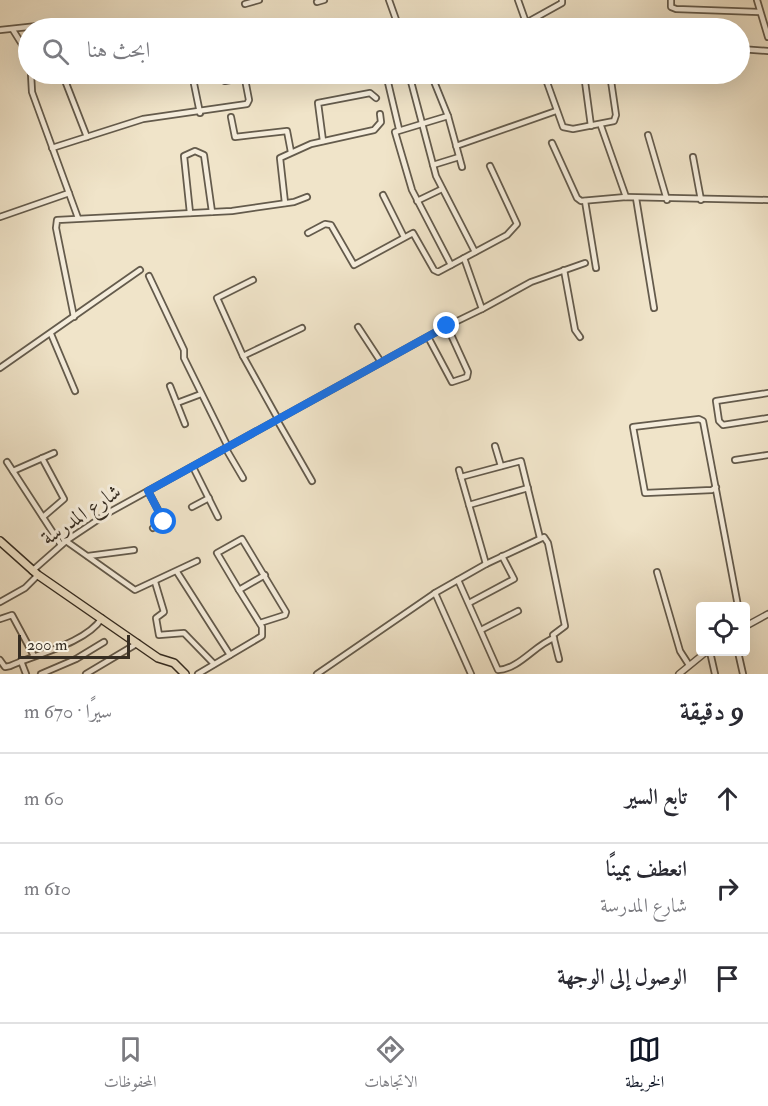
<!DOCTYPE html>
<html lang="ar">
<meta charset="utf-8">
<style>
:root{--surface:#fff;--page:#f7f7f7;--text:#2b2b33;--muted:#7c7c81;--line:#e1e1e2;--accent:#111827}
body{margin:0;font-family:"IM FELL Double Pica",Amiri,serif;background:var(--page);color:var(--text);direction:rtl}
.controls{position:absolute;right:18px;bottom:18px;display:grid;overflow:hidden;border-radius:6px;box-shadow:0 6px 24px #0002}
.controls button{width:54px;height:54px;display:grid;place-items:center;padding:0;border:0;border-bottom:2px solid var(--line);background:var(--surface);color:var(--text);font:30px sans-serif}
.scale{position:absolute;left:18px;bottom:15px;width:112px;box-sizing:border-box;padding-left:6px;border:3px solid #362d22;border-top:0;font-size:16px;line-height:21px;white-space:nowrap;color:#362d22;-webkit-text-stroke:4px #f5eddc;paint-order:stroke}
.stop{position:absolute;width:18px;height:18px;margin:-14px;border:4px solid #1a73e8;border-radius:50%;background:#fff}
.stop.end{background:#1a73e8;border-color:#fff;box-shadow:0 2px 6px #0008}
.list{margin:0;padding:0;list-style:none}
h2{display:flex;justify-content:space-between;align-items:center;height:78px;margin:0;padding:0 24px;font-size:26px}
h2 small{font-size:20px;font-weight:400;color:var(--muted)}
.list li{display:grid;grid-template-columns:39px 1fr auto;gap:18px;align-items:center;box-sizing:border-box;height:90px;padding:0 24px;border-top:2px solid var(--line)}
.list b{display:block;font-size:22px;white-space:nowrap}
.list p{margin:0;font-size:20px;white-space:nowrap;color:var(--muted)}
.list em{font-size:20px;font-style:normal;color:var(--muted)}
.icon{flex:none;width:33px;height:33px;fill:none;stroke:currentColor;stroke-width:2;stroke-linecap:round;stroke-linejoin:round}
.map{position:relative;flex:none;width:768px;height:674px;overflow:hidden;direction:ltr}
.search{position:absolute;background:var(--surface);box-shadow:0 6px 24px #0002;left:18px;right:18px;top:18px;height:66px;display:flex;align-items:center;gap:15px;box-sizing:border-box;padding:0 21px;border-radius:33px;color:var(--muted);font-size:22px}
.sheet{height:348px;background:var(--surface)}
nav{display:flex;justify-content:space-around;align-items:center;box-sizing:border-box;height:84px;border-top:2px solid var(--line);background:var(--surface);font-size:16px;color:var(--muted)}
nav a{display:grid;justify-items:center;gap:3px}
nav .on{color:var(--accent)}
.map>svg:first-child{display:block}
</style>
<div class="map">
<svg width="768" height="674" viewBox="0 0 768 674">
<rect width="100%" height="100%" fill="#f0e4c9"/>
<filter id="stains"><feTurbulence type="fractalNoise" baseFrequency=".00333" numOctaves="4"/><feColorMatrix values="0 0 0 0 .2 0 0 0 0 .09 0 0 0 0 .02 0 0 0 .5 -.17"/></filter>
<radialGradient id="worn" r=".72"><stop offset=".6" stop-color="#630" stop-opacity="0"/><stop offset="1" stop-color="#630" stop-opacity=".3"/></radialGradient>
<g fill="none" stroke-linecap="round" stroke-linejoin="round">
<g stroke="#645b4c" stroke-width="8">
<g id="minor">
<path d="M389,0L399,28"/>
<path d="M518,0L528,28"/>
<path d="M671,0V7L676,9L759,12"/>
<path d="M757,0L768,37"/>
<path d="M317,2L324,0"/>
<path d="M245,4L259,0"/>
<path d="M526,23L562,3V0"/>
<path d="M603,25V28"/>
<path d="M0,30L65,23"/>
<path d="M13,30L28,54"/>
<path d="M740,49L768,51"/>
<path d="M31,74L32,92L78,218"/>
<path d="M192,74L200,113"/>
<path d="M386,74L399,129"/>
<path d="M409,74L436,176L475,252"/>
<path d="M431,74L448,116L462,167"/>
<path d="M544,74L563,127L573,129L614,121L616,115L610,74"/>
<path d="M584,74L591,126"/>
<path d="M64,78L87,137"/>
<path d="M225,81L263,74"/>
<path d="M448,116L395,132L412,190L451,265"/>
<path d="M231,117L235,137L287,131L291,152"/>
<path d="M601,126L626,197"/>
<path d="M648,135L667,200"/>
<path d="M323,141L318,103L370,93L376,98"/>
<path d="M552,143L577,198L581,201L626,197L768,200"/>
<path d="M456,146L556,111"/>
<path d="M52,148L143,119L247,104L249,100L244,74"/>
<path d="M693,157L701,200"/>
<path d="M433,165L459,157"/>
<path d="M383,195L404,237"/>
<path d="M636,198L654,308"/>
<path d="M417,201L442,189"/>
<path d="M585,201L596,268"/>
<path d="M285,203L280,158L311,144L374,130L381,122L380,114"/>
<path d="M190,213L184,156L195,151L204,155L212,212"/>
<path d="M0,217L69,193"/>
<path d="M308,233L325,224L331,225L354,265L413,233L434,270L438,272L507,235L517,224L490,166"/>
<path d="M564,270L575,330L580,337"/>
<path d="M149,276L184,350V358L228,447"/>
<path d="M253,280L217,298L243,356L278,419"/>
<path d="M482,309L531,282L585,263"/>
<path d="M74,317L56,228L57,220L232,211L294,202L307,197"/>
<path d="M358,327L381,362"/>
<path d="M51,334L75,391"/>
<path d="M428,337L452,382L467,377L468,372L447,326"/>
<path d="M243,356L302,328"/>
<path d="M0,368L140,270"/>
<path d="M170,386L185,424"/>
<path d="M768,393L716,401L719,421L723,425L768,418"/>
<path d="M177,403L201,394"/>
<path d="M277,420L312,481"/>
<path d="M495,446L501,466"/>
<path d="M226,449L243,478"/>
<path d="M42,458L64,499L43,517"/>
<path d="M735,460L768,455"/>
<path d="M7,462L61,545"/>
<path d="M193,467L218,517"/>
<path d="M459,470L486,564"/>
<path d="M13,471L54,453"/>
<path d="M461,477L521,461L540,538"/>
<path d="M716,487L712,490L645,493L633,427L699,419L703,421L738,606"/>
<path d="M148,491L164,521L153,528"/>
<path d="M469,505L528,488"/>
<path d="M192,507L209,498"/>
<path d="M66,541L135,590L197,561"/>
<path d="M88,556L134,550"/>
<path d="M32,571L66,541L108,513L447,326L482,309L464,258"/>
<path d="M177,572L230,655"/>
<path d="M657,572L680,651L689,665"/>
<path d="M458,580L498,670C519,669 535,645 554,638"/>
<path d="M155,582L164,612L156,618L159,635L184,633L214,664"/>
<path d="M435,593L471,674"/>
<path d="M0,602L25,588L38,575"/>
<path d="M469,603L514,579L502,556"/>
<path d="M0,619L12,615L34,656"/>
<path d="M260,623L285,615L286,612L242,539L217,553L239,590L265,575"/>
<path d="M481,630L518,611"/>
<path d="M710,652L715,674"/>
<path d="M738,652L743,674"/>
<path d="M0,660L5,667L10,666C37,654 86,643 102,618"/>
<path d="M21,661L26,674"/>
<path d="M41,674L76,659L104,642"/>
<path d="M86,674L138,643"/>
<path d="M198,674L262,636V627L239,590"/>
<path d="M317,674L435,593L486,564L544,537L548,543L565,626L553,635L559,659"/>
</g>
</g>
<g stroke="#645b4c" stroke-width="8">
<g id="tertiary">
<path d="M746,626L768,614"/>
<path d="M679,674L706,652"/>
</g>
</g>
<g stroke="#362d22" stroke-width="10">
<path id="primary" d="M0,541L38,575L158,658L174,663L185,674"/>
</g>
<use href="#minor" stroke="#f5eddc" stroke-width="4.5"/>
<use href="#tertiary" stroke="#f5eddc" stroke-width="5"/>
<use href="#primary" stroke="#f0e4c9" stroke-width="7"/>
</g>
<g fill="none" stroke-linecap="round" stroke-linejoin="round">
<path stroke="#1a73e8" stroke-width="8" d="M164,522L148,491L447,326"/>
</g>
<g text-anchor="middle" dominant-baseline="central" stroke-width="6" stroke-linejoin="round" paint-order="stroke">
<g font-size="21" fill="#362d22" stroke="#f5eddc">
<text transform="translate(81 515) rotate(-34)">شارع المدرسة</text>
</g>
</g>
<rect width="100%" height="100%" filter="url(#stains)"/>
<rect width="100%" height="100%" fill="url(#worn)"/>
</svg>
<div class="controls">
<button><svg class="icon" aria-label="locate" viewBox="0 0 24 24"><circle cx="12" cy="12" r="6"/><path d="M12 2v4M12 18v4M2 12h4M18 12h4"/></svg></button>
</div>
<div class="scale">200 m</div>
<div class="stop" style="left:164px;top:522px"></div>
<div class="stop end" style="left:447px;top:326px"></div>
<div class="search"><svg class="icon" aria-label="search" viewBox="0 0 24 24"><circle cx="10" cy="10" r="6"/><path d="M15 15l6 6"/></svg>ابحث هنا</div>
</div>
<section class="sheet">
<h2>9 دقيقة<small>سيرًا · 670 m</small></h2>
<ul class="list">
<li><svg class="icon" aria-label="ahead" viewBox="0 0 24 24"><path d="M12 20V5M6 11l6-6 6 6"/></svg><div><b>تابع السير</b></div><em>60 m</em></li>
<li><svg class="icon" aria-label="right" viewBox="0 0 24 24"><path d="M7 20v-9h11M14 6l5 5-5 5"/></svg><div><b>انعطف يمينًا</b><p>شارع المدرسة</p></div><em>610 m</em></li>
<li><svg class="icon" aria-label="arrive" viewBox="0 0 24 24"><path d="M6 21V4h12l-3 4 3 4H6"/></svg><div><b>الوصول إلى الوجهة</b></div></li>
</ul>
</section>
<nav>
<a class="on"><svg class="icon" aria-label="map" viewBox="0 0 24 24"><path d="M3 6l6-2 6 2 6-2v14l-6 2-6-2-6 2zM9 4v14M15 6v14"/></svg>الخريطة</a>
<a><svg class="icon" aria-label="directions" viewBox="0 0 24 24"><path d="M12 3l9 9-9 9-9-9zM9 14v-3h6M13 9l2 2-2 2"/></svg>الاتجاهات</a>
<a><svg class="icon" aria-label="saved" viewBox="0 0 24 24"><path d="M7 4h10v16l-5-4-5 4z"/></svg>المحفوظات</a>
</nav>
